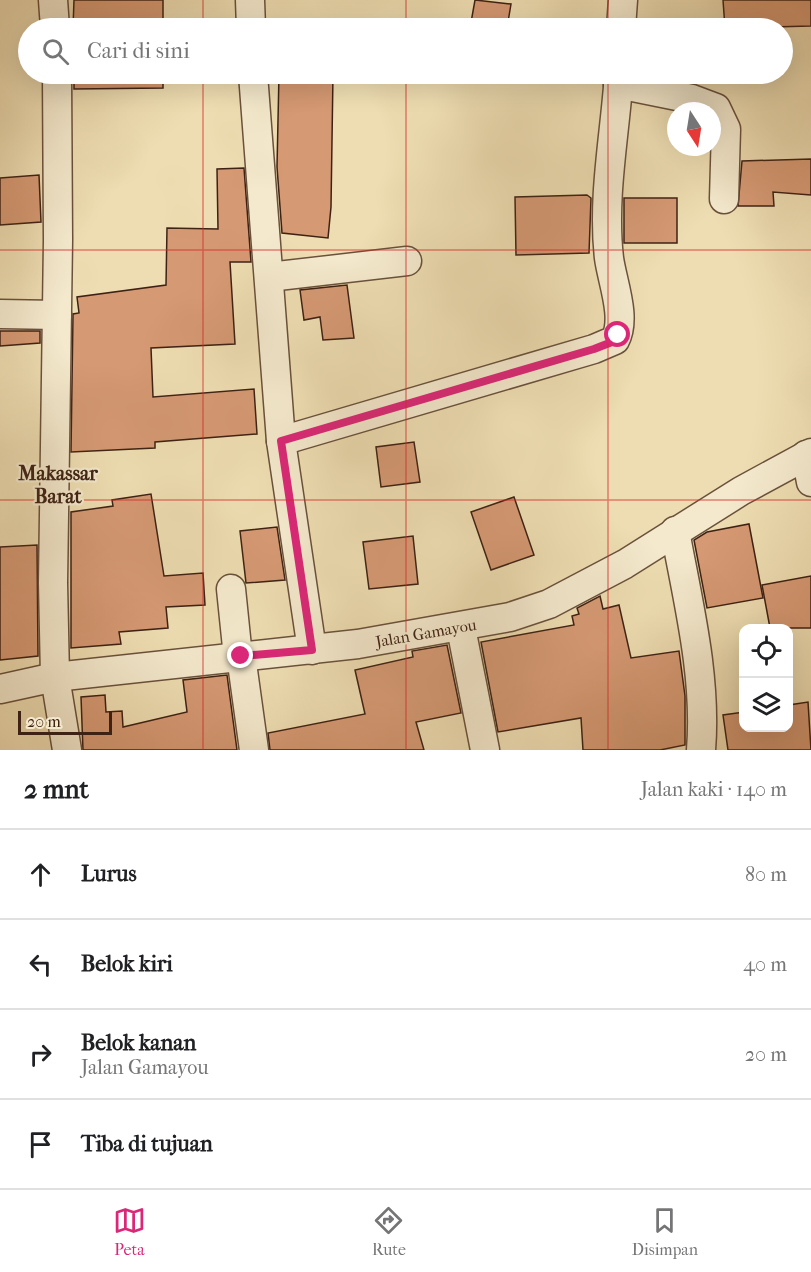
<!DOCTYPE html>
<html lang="id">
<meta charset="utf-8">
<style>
:root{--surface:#fff;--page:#f2f2f2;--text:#202124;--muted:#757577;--line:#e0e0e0;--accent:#db2777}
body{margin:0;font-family:"IM FELL French Canon",serif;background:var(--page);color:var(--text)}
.controls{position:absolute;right:18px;bottom:18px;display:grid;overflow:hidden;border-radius:12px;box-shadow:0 6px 24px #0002}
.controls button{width:54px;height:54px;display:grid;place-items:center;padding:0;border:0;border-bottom:2px solid var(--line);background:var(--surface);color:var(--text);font:30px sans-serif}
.compass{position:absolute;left:667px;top:102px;width:54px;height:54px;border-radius:50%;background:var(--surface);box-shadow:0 6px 24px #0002;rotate:168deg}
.scale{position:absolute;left:18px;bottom:15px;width:94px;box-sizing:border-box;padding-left:6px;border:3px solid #3e2214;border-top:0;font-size:16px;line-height:21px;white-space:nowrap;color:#3e2214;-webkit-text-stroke:4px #f4e9cd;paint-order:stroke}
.stop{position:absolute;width:18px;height:18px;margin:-14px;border:4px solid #db2777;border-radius:50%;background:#fff}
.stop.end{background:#db2777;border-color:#fff;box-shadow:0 2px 6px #0008}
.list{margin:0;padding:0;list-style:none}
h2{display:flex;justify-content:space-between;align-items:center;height:78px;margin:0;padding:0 24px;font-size:26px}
h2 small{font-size:20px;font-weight:400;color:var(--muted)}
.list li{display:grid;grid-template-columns:39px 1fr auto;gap:18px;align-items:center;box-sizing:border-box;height:90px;padding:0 24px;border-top:2px solid var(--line)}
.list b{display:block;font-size:22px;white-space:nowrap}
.list p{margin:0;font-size:20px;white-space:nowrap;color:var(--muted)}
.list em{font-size:20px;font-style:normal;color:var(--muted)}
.icon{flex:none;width:33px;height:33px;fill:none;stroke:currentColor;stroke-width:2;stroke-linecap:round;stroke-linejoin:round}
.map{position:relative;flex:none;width:811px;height:750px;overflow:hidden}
.search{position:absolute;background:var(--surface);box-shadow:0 6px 24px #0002;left:18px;right:18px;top:18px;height:66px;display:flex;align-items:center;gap:15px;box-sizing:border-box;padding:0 21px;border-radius:33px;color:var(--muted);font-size:22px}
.sheet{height:438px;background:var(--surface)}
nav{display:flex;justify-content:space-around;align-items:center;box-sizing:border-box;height:84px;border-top:2px solid var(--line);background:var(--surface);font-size:16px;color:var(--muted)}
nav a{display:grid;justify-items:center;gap:3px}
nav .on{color:var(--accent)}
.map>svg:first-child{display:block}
</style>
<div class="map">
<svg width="811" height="750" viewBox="0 0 811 750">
<rect width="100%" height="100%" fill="#eeddb2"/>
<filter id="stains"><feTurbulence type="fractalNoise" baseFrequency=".00333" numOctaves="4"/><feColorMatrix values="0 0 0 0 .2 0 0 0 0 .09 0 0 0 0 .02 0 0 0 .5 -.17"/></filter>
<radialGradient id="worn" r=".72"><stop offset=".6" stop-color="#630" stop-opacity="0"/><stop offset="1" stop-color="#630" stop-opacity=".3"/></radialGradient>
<g fill="#d59973" stroke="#3e2214" stroke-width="1.5">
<path d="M74,0H163V28H73Z"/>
<path d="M475,0L511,4L507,28H470Z"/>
<path d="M723,0H811V26L725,28Z"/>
<path d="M74,74H163V88L74,89Z"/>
<path d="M279,74H333L331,207L328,238L282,233L277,167Z"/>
<path d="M811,159V195L773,192L774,206H738L742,161Z"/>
<path d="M244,168L251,262H230L235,344L151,348L153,397L254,389L257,434L155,442V448L71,452L73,314L79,313L77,297L166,285L167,228L218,229L217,169Z"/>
<path d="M39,175L41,222L0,225V178Z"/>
<path d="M587,195L591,198L589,253L516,255L515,197Z"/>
<rect x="624" y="198" width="53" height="45"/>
<path d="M347,285L354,338L323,340L320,317L304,320L300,290Z"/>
<path d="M0,331H40V343L0,346Z"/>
<path d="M414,442L420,482L381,487L376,447Z"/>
<path d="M151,494L164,576L203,573L205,605L166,607L168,628L119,632L121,644L71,648V512L113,506L112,500Z"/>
<path d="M514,497L534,555L491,570L471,512Z"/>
<path d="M749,524L763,598L707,608L694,540L707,532Z"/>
<path d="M277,527L285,580L246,583L240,531Z"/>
<path d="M413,536L418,584L369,589L363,542Z"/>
<path d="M37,545L38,656L0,660V547Z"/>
<path d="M811,576V628H770L762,585Z"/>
<path d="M600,596L603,609L619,605L631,658L679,651L685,696V745L660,750H583L581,718L498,732L481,642L574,625L572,616L579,614L577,608Z"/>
<path d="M447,645L461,713L416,722L424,750H270L268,733L365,714L355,670L413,657L412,651Z"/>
<path d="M227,675L237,750H83L81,697L105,695L106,712L122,711L123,727L187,712L183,680Z"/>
<path d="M808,702L811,750H728L723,715L744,712V728H789V705Z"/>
</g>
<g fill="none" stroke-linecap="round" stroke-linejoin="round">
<g stroke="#6a513c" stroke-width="31">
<g id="minor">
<path d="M53,0L55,28"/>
<path d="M250,0L251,28"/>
<path d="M621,28L623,0"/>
<path d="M57,74L58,240L53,583L55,677L67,750"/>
<path d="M253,74L281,441L312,650"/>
<path d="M618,84L692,99L716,108L726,129L724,199"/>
<path d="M269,277L407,261"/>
<path d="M0,314L57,315"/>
<path d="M281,441L594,349L615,340C627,318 612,281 609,258C602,197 615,135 619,74"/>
<path d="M806,455L811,482"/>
<path d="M675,531C688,602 707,677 701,750"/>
<path d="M231,589L238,657"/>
<path d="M461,628L485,750"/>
<path d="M241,656L254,750"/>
<path d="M0,689L55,677L358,644L510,617L549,604L625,564L741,491L811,453"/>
</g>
</g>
<use href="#minor" stroke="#f4e9cd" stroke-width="28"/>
</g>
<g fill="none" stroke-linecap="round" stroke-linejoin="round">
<path stroke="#db2777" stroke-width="8" d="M241,656L312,650L281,441L594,349L612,342L618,335"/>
</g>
<path fill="none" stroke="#d62828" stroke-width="1.5" stroke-opacity="0.55" d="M203,0V28M406,0V28M608,0V28M203,74V750M406,74V750M608,74V750M0,250H811M0,500H811"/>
<g text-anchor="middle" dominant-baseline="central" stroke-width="4.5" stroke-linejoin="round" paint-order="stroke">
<g font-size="16" fill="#3e2214" stroke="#f4e9cd">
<text transform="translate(426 633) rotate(-10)">Jalan Gamayou</text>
</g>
<g font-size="20" font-weight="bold" fill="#3e2214" stroke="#f4e9cd">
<text x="58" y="473">Makassar<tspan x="58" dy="23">Barat</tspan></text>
</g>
</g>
<rect width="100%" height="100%" filter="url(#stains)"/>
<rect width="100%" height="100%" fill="url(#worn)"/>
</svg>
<div class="controls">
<button><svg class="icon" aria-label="locate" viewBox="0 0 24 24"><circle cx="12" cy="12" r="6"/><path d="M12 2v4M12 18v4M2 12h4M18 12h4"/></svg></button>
<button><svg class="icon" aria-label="layers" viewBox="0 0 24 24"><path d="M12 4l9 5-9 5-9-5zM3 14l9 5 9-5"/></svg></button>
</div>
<svg class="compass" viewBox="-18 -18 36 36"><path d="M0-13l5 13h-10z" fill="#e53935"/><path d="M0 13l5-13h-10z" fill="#757577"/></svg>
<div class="scale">20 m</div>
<div class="stop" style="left:618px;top:335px"></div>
<div class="stop end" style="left:241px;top:656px"></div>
<div class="search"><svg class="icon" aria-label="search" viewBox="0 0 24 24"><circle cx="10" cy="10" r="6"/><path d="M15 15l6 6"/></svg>Cari di sini</div>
</div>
<section class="sheet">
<h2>2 mnt<small>Jalan kaki · 140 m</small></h2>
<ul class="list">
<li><svg class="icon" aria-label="ahead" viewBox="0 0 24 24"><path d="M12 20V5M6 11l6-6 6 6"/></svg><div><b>Lurus</b></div><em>80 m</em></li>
<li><svg class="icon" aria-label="left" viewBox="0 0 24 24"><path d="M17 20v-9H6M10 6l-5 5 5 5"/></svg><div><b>Belok kiri</b></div><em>40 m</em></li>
<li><svg class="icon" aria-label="right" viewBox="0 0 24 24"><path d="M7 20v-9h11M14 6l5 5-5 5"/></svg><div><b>Belok kanan</b><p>Jalan Gamayou</p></div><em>20 m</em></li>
<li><svg class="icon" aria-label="arrive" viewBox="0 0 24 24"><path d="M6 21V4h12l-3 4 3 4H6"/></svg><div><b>Tiba di tujuan</b></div></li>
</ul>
</section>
<nav>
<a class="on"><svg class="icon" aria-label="map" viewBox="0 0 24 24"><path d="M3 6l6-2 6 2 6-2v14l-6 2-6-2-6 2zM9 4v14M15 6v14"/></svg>Peta</a>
<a><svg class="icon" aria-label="directions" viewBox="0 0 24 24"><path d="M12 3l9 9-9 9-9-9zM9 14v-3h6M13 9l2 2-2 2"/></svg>Rute</a>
<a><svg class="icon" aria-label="saved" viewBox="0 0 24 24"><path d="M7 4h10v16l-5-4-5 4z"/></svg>Disimpan</a>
</nav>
